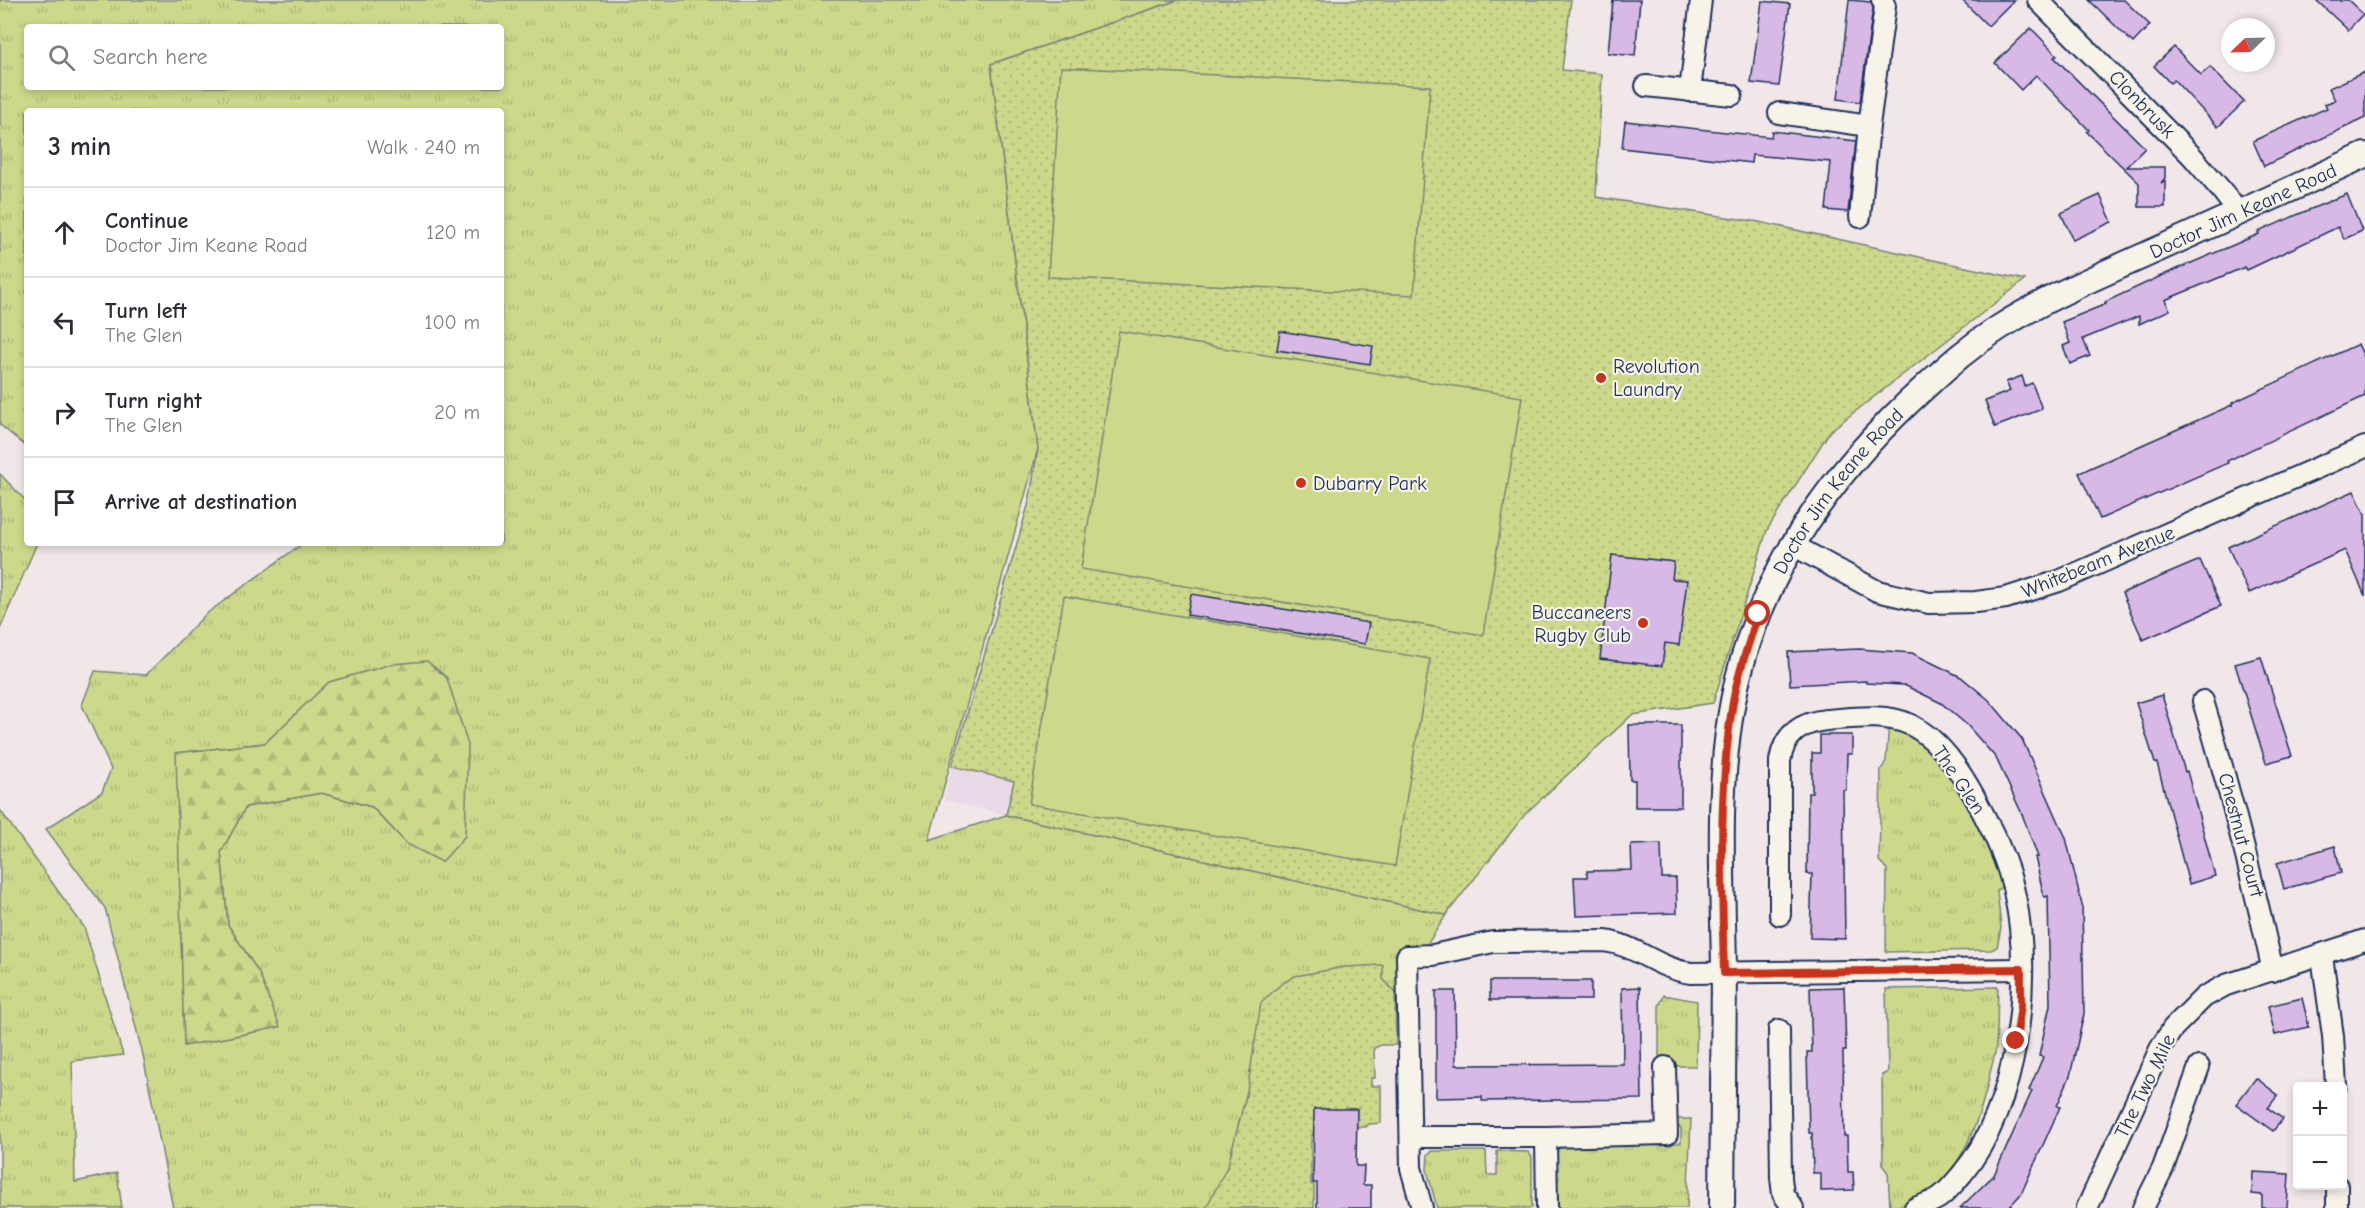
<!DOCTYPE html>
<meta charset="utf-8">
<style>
:root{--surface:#fff;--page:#f7f7f7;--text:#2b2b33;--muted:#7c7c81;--line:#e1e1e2}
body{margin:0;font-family:"Comic Neue",sans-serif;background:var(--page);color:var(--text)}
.controls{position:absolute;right:18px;bottom:18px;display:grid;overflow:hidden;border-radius:6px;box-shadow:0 3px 9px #0003}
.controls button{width:54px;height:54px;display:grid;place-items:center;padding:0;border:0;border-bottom:2px solid var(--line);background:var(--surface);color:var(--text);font:30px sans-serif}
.compass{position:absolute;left:2221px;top:18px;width:54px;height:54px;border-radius:50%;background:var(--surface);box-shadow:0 3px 9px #0003;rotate:247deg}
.stop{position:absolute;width:18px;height:18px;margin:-14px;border:4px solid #c8321e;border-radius:50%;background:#fff}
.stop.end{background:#c8321e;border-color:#fff;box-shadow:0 2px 6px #0008}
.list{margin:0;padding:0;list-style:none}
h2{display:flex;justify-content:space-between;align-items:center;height:78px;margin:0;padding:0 24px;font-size:26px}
h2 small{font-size:20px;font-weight:400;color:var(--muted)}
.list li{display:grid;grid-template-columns:39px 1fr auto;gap:18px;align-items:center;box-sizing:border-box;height:90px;padding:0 24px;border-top:2px solid var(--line)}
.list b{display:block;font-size:22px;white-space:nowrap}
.list p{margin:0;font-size:20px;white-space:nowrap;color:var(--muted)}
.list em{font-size:20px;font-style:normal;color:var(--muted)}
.icon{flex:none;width:33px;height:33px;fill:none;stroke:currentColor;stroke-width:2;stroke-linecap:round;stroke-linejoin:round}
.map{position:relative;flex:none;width:2365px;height:1208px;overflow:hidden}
.search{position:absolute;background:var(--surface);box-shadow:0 3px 9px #0003;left:24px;top:24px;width:480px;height:66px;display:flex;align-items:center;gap:15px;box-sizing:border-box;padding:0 21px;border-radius:6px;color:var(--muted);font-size:22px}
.panel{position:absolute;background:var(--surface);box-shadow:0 3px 9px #0003;left:24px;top:108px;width:480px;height:438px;border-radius:6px}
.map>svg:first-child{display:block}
</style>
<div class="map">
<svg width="2365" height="1208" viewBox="0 0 2365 1208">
<defs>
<pattern id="grass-tufts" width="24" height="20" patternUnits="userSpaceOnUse" patternTransform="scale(1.5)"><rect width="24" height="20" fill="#cdd88b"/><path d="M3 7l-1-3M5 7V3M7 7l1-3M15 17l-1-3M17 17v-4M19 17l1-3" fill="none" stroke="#afba7a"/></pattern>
<pattern id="forest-firs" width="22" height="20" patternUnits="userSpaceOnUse" patternTransform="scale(1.5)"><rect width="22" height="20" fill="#cdd88b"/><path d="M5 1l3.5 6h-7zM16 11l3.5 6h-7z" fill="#afba7a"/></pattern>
<pattern id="park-dots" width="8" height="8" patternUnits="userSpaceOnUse" patternTransform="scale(1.5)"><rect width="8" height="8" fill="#cdd88b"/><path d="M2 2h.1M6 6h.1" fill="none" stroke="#afba7a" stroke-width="1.8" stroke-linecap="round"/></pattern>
</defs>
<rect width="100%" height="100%" fill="#f1e7e8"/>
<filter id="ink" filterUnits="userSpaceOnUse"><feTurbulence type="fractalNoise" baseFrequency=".0167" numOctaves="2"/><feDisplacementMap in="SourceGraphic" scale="12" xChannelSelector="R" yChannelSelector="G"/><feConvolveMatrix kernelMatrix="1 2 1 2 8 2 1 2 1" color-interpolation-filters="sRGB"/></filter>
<g filter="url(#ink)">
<path fill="#ead9e7" d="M952,766L1014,781L1006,815L944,800Z"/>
<g fill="url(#grass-tufts)" stroke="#748474" stroke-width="1.5" fill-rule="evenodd">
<path d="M0,0H1178L991,64L1038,449L929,840L1006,815L1446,915L1283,1170L1295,1208H173L143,1055L105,908L46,829L102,792L111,769L82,705L95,671L146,675L206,614L303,543H501V111H27V447L0,425ZM27,27H501V87H27ZM329,683L407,844L372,807L321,793L246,807L221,852L228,925L259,973L184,1045L177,753L265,743Z"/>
<path d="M0,474L27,502V543H37L0,629Z"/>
<path d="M1889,724C1909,735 1929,748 1944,766C1972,799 1991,845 2002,886L1997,891L2001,928L1997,947L1991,950L1886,952L1887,869L1879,861L1881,770L1886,761Z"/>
<path d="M0,810L84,927L123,1055L72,1061L75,1182L117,1173L122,1208H0Z"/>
<path d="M1998,987C1997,1006 1998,1027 1996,1046C1995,1057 1991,1067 1989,1078C1977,1130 1953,1200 1890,1207L1888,1173L1883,1166L1882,1075L1888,1072L1886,989Z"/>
<path d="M1664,995L1697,1001L1696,1066H1659V1006Z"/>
<path d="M1675,1119H1691L1687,1208H1556L1555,1155L1559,1148L1568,1144L1681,1143V1128L1676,1125Z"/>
<path d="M1433,1151H1486L1487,1175H1497V1151L1528,1152L1532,1157V1208H1437L1427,1170L1428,1154Z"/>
</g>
<path fill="url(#forest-firs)" stroke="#748474" stroke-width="1.5" d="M427,661L447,678L468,745L465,836L442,862L407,844L372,807L321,793L246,807L221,852L228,925L259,973L280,1027L184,1046L176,753L265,743L329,682L392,664Z"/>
<g fill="url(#park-dots)" stroke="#748474" stroke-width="1.5">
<path d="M1178,0H1571L1562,70L1602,74L1596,197L1759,222L2025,280L1830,431L1767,530L1713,703L1632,715L1526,813L1446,915L1006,815L1014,781L952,766L1029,502L1038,449L991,64Z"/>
<path d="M1383,965V979L1395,992L1396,1045H1381L1374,1048L1375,1078H1371V1086H1381V1123L1369,1124L1366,1127L1317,1126L1311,1137V1184L1314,1185V1208H1206L1228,1165L1247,1091L1261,1003L1280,985L1295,976L1345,967Z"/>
</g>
<g fill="#cdd88b" stroke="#748474" stroke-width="1.5">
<path d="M1061,67L1430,86L1414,295L1048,277Z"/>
<path d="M1119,331L1522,397L1483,635L1081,569Z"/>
<path d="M1064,596L1430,659L1395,866L1029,804Z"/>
</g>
<g fill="#d8b9e6" stroke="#1b2f5e" stroke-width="1.5">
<path d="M1613,0H1640L1635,56L1608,53Z"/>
<path d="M1849,0L1871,2L1873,8L1860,102L1838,99Z"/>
<path d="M1962,0H2014L1988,26Z"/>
<path d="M2089,0H2124L2150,25L2133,43Z"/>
<path d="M2316,0H2348L2363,14L2348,30Z"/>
<path d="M1762,1L1790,4L1779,86L1751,83Z"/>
<path d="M2031,28L2057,55L2054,57L2145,148L2126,167H2165V178L2161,183L2165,181V207H2139V183L2087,132L2089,130L2036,75L2021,90L1995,63Z"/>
<path d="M2174,47L2201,75L2210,67L2244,102L2218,127L2174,80L2170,83L2154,66Z"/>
<path d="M2365,72V118L2264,166L2253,141L2327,108L2325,104L2335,100L2329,88Z"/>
<path d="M1625,121L1771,137L1772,131L1856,141L1848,212L1826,210L1831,162L1752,155L1751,163L1622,148Z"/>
<path d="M2347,194L2362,231L2344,239L2338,227L2247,270L2245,267L2165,300L2170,310L2139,324V316L2083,339L2090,356L2070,364L2063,346L2070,343L2062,322L2106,304L2105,302L2161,276L2259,234L2258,232L2299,214Z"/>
<path d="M2100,195L2112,222L2073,240L2061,213Z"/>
<path d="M1280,331L1373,346L1370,364L1277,350Z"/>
<path d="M2358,344L2365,359V396L2227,461L2228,463L2100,519L2079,473L2232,405V403Z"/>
<path d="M2022,376L2025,386L2032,383L2042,409L1995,427L1985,401L2010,391L2006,382Z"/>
<path d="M2354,491L2365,514V596L2345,550L2249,593L2228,547Z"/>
<path d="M1612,555L1674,562L1672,579L1687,580L1679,645L1665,643L1662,666L1600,659Z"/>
<path d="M2200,560L2221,606L2143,640L2122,593Z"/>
<path d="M1191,594L1369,623L1365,644L1187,615Z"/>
<path d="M1859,649L1912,653L1961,677L1989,700L2022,739L2066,838L2082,905L2084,1014L2070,1076L2057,1106L2060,1107L2021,1194L2008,1208H1960L1994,1175L2032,1091L2029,1090L2043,1057L2039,1056L2050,1005L2048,896L2044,897L2035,857H2038L2022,814L1996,758L1967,725L1941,703L1904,685L1866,683V681L1790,685L1788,652Z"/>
<path d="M2261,657L2292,756L2266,763L2235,664Z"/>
<path d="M2162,695L2185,772L2187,771L2215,876L2189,884L2157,763H2155L2136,703Z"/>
<path d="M1629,725H1681V807H1635V780H1630Z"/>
<path d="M1820,735H1852V754H1847L1846,790H1843L1845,939L1810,938L1812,874H1807L1808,793H1812V753H1820Z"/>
<path d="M1661,844L1662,878H1676L1677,913L1576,916L1574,877H1587V871L1632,870L1631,845Z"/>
<path d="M2335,846L2341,873L2284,889L2277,863Z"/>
<rect x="1490" y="981" width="101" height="19"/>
<path d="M1640,987L1642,1099L1482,1101V1097L1436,1098V991H1455L1456,1065L1623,1064L1622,988Z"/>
<path d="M1844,987L1846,1051H1843L1844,1136H1847L1848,1172H1853L1854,1190L1821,1191V1173H1813L1812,1133H1809L1807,1052H1812L1810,988Z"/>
<path d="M2302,998L2309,1027L2275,1035L2268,1006Z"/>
<path d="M2256,1078L2278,1095L2268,1108L2283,1119L2273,1131L2236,1104Z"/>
<path d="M1314,1109H1357L1356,1166H1364L1363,1185H1371V1208H1317V1183H1313Z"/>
<path d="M2253,1172L2289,1174L2287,1208H2262V1195L2252,1194Z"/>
</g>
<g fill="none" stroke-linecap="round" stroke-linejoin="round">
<g stroke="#1b2f5e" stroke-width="24">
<g id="minor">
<path d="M2038,0L2191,155L2222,191L2239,213"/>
<path d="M1646,86L1732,95"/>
<path d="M1690,91L1701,0"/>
<path d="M1779,113L1869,126"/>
<path d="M1860,217L1869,126L1885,6L1882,0"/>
<path d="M1791,544L1877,591L1929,603L1976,602L2006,598L2059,581L2365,447"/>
<path d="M2203,701C2230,790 2253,880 2273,971"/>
<path d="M1780,915V761C1784,735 1800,723 1826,720C1853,718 1886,713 1911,725C1939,739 1959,769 1974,796C1991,828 2008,860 2015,896C2033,980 2018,1107 1962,1174C1955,1182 1948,1191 1940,1197C1933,1202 1923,1205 1915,1208"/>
<path d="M2322,956L2333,1036L2336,1086"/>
<path d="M1779,1030L1781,1178L1783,1194L1793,1208"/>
<path d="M1411,1137H1546L1547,1208"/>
<path d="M1546,1137L1667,1134L1665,1067"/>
<path d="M2337,1186V1208"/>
<path d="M1422,1208L1411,1168L1407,956L1433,955L1493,942L1605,941C1636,945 1658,969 1691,973L2021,969"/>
<path d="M2087,1208L2160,1049L2173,1028L2204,997L2226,985L2365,940"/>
<path d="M2143,1208L2163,1168L2199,1067"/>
</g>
</g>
<g stroke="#1b2f5e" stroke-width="28">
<g id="tertiary">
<path id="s1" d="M1722,1208C1723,1129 1724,1050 1724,972C1723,882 1716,790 1733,701C1757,576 1832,471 1925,387C1951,363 1970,346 2000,327C2051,295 2108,272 2163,247C2230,217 2298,186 2365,155"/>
</g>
</g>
<use href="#minor" stroke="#f7f3e8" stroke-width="20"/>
<use href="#tertiary" stroke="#f7f3e8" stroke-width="24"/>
</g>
</g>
<g fill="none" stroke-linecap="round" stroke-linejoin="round" filter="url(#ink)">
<path stroke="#c8321e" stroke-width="8" d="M1758,614C1749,643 1738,672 1733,702C1718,792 1722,883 1724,973L2021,969V1005L2016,1041"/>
</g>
<g fill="#c8321e" stroke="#f7f3e8" stroke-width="2">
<circle cx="1601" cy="378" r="6"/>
<circle cx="1301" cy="483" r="6"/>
<circle cx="1643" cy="623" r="6"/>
</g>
<g text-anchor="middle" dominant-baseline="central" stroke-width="4.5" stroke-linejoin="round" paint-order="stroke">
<g font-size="20" fill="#1b2f5e" stroke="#f7f3e8">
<text transform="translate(2142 104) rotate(46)">Clonbrusk</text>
<text stroke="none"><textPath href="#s1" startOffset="1248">Doctor Jim Keane Road</textPath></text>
<text stroke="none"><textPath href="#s1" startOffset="746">Doctor Jim Keane Road</textPath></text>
<text transform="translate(2098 562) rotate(-22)">Whitebeam Avenue</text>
<text transform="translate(1959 780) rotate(56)">The Glen</text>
<text transform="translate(2241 835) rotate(75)">Chestnut Court</text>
<text transform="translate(2145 1086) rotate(-64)">The Two Mile</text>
</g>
<g font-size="20" fill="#1b2f5e" stroke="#f7f3e8" text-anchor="start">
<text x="1613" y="366">Revolution<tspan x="1613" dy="23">Laundry</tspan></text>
<text x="1313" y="483">Dubarry Park</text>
<text x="1631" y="612" text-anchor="end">Buccaneers<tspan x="1631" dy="23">Rugby Club</tspan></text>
</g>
</g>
</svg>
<div class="controls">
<button>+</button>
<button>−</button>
</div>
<svg class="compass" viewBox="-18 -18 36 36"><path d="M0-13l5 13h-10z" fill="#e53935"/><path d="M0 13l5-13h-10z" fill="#7c7c81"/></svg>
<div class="stop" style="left:1758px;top:614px"></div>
<div class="stop end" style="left:2016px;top:1041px"></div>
<div class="search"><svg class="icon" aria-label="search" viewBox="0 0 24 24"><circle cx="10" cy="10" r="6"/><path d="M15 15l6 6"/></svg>Search here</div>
<section class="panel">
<h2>3 min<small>Walk · 240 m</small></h2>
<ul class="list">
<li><svg class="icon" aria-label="ahead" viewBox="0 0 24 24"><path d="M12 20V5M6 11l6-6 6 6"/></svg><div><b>Continue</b><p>Doctor Jim Keane Road</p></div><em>120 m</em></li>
<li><svg class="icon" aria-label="left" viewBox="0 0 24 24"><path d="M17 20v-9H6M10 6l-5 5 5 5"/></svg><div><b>Turn left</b><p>The Glen</p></div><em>100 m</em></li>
<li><svg class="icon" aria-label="right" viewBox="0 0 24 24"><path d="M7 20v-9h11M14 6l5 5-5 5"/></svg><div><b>Turn right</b><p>The Glen</p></div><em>20 m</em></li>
<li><svg class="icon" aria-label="arrive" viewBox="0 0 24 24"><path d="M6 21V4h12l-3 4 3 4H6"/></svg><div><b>Arrive at destination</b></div></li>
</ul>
</section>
</div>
